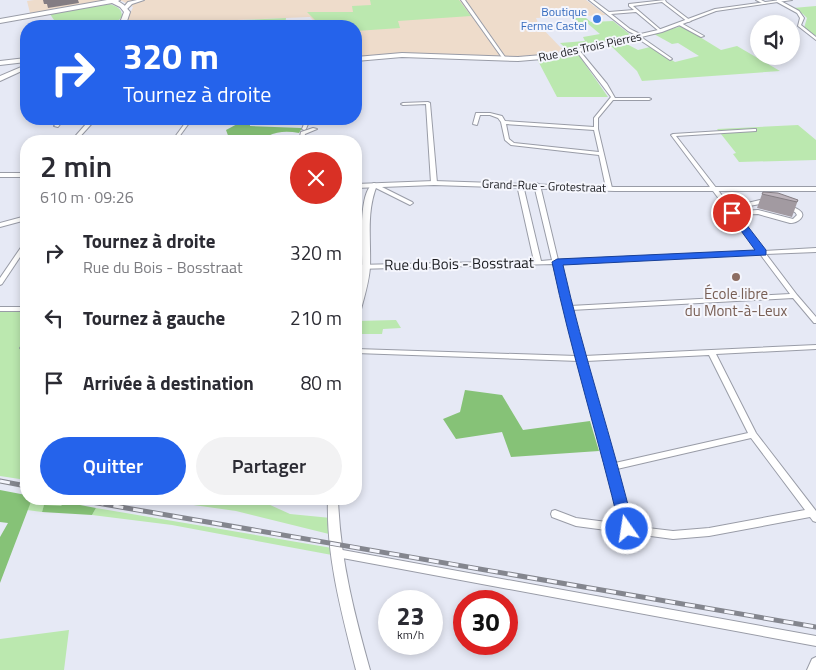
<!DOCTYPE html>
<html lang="fr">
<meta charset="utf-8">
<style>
:root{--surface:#fff;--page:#f2f2f3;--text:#2b2b33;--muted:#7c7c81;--accent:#2563eb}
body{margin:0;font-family:"Titillium Web",sans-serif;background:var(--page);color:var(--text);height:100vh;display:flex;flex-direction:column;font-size:19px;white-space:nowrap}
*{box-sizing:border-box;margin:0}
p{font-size:16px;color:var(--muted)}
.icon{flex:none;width:28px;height:28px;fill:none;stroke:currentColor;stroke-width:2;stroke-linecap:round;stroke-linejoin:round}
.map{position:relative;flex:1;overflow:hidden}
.panel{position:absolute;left:20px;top:135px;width:342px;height:370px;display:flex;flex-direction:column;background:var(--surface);border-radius:20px;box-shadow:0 2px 8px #0003}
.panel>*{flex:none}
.guide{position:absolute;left:20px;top:20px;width:342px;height:105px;border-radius:20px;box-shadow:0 2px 8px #0003;background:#2563eb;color:#fff;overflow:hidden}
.buttons{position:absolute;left:750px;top:15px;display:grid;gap:10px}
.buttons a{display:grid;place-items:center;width:50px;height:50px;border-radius:50%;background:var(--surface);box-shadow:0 2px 8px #0003;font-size:25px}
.speed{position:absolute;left:378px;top:590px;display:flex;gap:10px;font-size:25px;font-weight:700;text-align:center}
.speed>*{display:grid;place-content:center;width:65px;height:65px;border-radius:50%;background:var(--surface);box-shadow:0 2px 8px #0003;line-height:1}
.speed small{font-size:12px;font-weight:400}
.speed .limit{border:8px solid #d22;background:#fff;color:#111}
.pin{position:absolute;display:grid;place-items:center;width:42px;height:42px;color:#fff;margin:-21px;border:2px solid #fff;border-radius:50%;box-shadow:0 1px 5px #0007}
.me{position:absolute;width:55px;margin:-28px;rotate:347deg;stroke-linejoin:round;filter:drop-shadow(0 0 4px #0008)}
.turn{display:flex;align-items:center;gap:18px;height:105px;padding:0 20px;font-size:22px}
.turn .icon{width:65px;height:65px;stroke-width:2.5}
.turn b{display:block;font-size:35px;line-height:42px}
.round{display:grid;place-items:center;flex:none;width:52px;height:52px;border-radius:26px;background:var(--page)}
.head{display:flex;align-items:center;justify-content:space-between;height:85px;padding:0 20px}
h1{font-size:30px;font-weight:600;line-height:38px}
.cta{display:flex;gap:10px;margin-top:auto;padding:10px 20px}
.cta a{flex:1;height:58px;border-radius:30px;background:var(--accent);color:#fff;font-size:20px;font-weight:600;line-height:58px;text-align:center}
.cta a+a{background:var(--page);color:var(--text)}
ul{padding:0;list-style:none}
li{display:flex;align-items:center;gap:15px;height:65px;padding:0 20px}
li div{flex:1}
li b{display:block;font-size:19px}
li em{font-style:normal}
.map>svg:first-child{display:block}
</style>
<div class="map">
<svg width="816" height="670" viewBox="0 0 816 670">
<rect width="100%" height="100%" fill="#e6e9f5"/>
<!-- industrial -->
<polygon fill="#eedccb" points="34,0 586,0 606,15 536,18 539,25 565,52 513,57 407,53 356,57 356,26 319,26 310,17 211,21 211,26 122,26 125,25 133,7 122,1 30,13 27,1"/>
<!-- green -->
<g fill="#bbe8af">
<polygon points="370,0 459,0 471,16 398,21 400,28 356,31 356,26 321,26 307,12 353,12 352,6 371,5"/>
<path d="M110,4C117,7 122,8 122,17L112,26H58L50,14Z"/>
<polygon points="816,6 816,35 813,36 804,28 807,18 803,14 793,8"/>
<polygon points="286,18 285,26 242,26 243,20"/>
<polygon points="572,18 586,18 591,22 613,21 632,36 570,52 560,43 585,41 583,37 600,34 587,23 576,24"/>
<polygon points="682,26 721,50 737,46 780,71 642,81 637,71 610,45 623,42 638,50 650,47 675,62 699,56 678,43 672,44 654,34"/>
<polygon points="577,52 578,54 608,97 557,97 537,59"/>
<polygon points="798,125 816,140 816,160 739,162 733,154 736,153 717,129"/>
<polygon points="0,309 26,312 26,480 0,476"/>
<polygon points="396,320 401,328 383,329 382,334 356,334 357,321"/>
<polygon points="32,499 64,502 61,506 44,506 42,512 27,510"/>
<polygon points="151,499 257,499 290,514 331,518 329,534 236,511"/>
<polygon points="96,508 332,548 332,555 172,525 92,515"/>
<polygon points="69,630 64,670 0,670 0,639"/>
</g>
<!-- forest -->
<g fill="#86c277">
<path d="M241,119H250V126L302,128L299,133C288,131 278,131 268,136L267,141H230L226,130L241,122Z"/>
<polygon points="465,390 502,395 523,430 590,421 599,451 511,457 502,432 456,439 443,419 460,412"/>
<polygon points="0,490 26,495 26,499 32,499 0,583 0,537 8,523 0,522"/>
<polygon points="64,502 96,508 92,515 42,512 44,505 61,506"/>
</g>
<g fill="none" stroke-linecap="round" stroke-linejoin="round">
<!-- minor casing -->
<g stroke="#999ca7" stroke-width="2">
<g id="minor">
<polygon points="461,0 465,0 505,57 505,59 503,59"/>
<polygon points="589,0 593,0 609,12 634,10 629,6 629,4 665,0 666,2 691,21 688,22 662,2 633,6 661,30 662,31 660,32 636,12 611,14 630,29 642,35 642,37 641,37 671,58 672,59 670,60 637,38 636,37 638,36 628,31"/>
<polygon points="756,0 761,0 767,3 764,4"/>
<polygon points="777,0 779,0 799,11 804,18 801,25 816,37 816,40 798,26 800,18 797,13 777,2"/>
<polygon points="679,23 681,23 704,36 701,37 679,25"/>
<path d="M577,50H579L607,84L615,98H649L651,99L649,100H613L598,118V129L612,188L609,190L606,188L599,155L511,145L505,140L501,122L498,118L490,115H480L477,125L473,124L476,113H490L502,116L505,121L594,127V118L611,97L577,52ZM506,124L594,130L599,152L514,143L509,139Z"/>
<polygon points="428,102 430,103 437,183 434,185 431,183 426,104 403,105 401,104 403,103"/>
<polygon points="92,119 96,119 76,141 71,141 86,124 62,122 58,127 54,126 61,120 89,121"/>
<polygon points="188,119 192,119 176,141 172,141"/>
<polygon points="306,119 310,119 306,129 304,130 302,129"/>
<polygon points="313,128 317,129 305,134 303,141 299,141 301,132"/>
<path d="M754,129H756V131L676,136L734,211H737L739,205L760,200L768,202L769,203L766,205L760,204L744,207L743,211L758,210L793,219L797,215L795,212L784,208V206L786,205C790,206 796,208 799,210C808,216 797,223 790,223L758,214L736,215L764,251L816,248V252L766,254L797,295L816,317V323H814L793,298L571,310L584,356L816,345V349L716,354L756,433L816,511V522L813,521L810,517L709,536L673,539L576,526L552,517L551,514L552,511L555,510L576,518L622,524L608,467L579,361L356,353V349L577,356L564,308L553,264L356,269V265L534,261L517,185L520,183L523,185L541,261L552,260L534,185L537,183L540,185L558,260L758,251L671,135L673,134ZM760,254L790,294L570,306L559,264ZM709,355L748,433L615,463L586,361ZM751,438L805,510L709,528L673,531L631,526L617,469Z"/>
<polygon points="374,183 412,202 413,203 410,205 372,186 371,185"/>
<polygon points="356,233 367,238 368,239 365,241 356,237"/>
<polygon points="26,242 26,248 2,284 0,285 0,278 24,243"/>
<rect x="0" y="307" width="26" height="4"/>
<polygon points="24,343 26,343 26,350 24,350 20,348"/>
<polygon points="337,549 816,636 816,646 337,557 334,556 332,553 334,550"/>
<polygon points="816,657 816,670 807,670 812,659"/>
</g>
</g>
<!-- tertiary casing -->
<g stroke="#999ca7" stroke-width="2">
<g id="tertiary">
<polygon points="137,0 144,0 132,4 127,9 123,8 128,2"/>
<polygon points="780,0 792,0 716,11 662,32 554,58 518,61 402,57 356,61 356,57 402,53 518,57 554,54 658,30 715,9"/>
<polygon points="26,58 26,62 0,65 0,61"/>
<path d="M374,183L377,185C366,212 371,239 370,267C369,282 364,298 360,313L356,316C356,309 355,302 356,296C358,287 361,278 362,269C363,251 357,192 374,183Z"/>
<polygon points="26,216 26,220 0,227 0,223"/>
<path d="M328,499H338C340,558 354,613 370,670H356C342,614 326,557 328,499Z"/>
</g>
</g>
<!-- secondary casing -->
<g stroke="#999ca7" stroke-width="2">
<g id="secondary">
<rect x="0" y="173" width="26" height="4"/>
<polygon points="434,181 615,187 816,187 816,191 615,191 434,185 356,188 356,184"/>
</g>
</g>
<!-- primary casing -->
<g stroke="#999ca7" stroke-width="2">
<g id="primary">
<polygon points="107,0 120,0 118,1 124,5 130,12 127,21 121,26 115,26 121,20 124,12 120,7 112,3 0,23 0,19"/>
<polygon points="26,65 26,69 0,81 0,76"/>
</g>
</g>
<!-- minor -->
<use href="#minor" fill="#fff" fill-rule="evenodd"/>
<!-- tertiary -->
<use href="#tertiary" fill="#fff" fill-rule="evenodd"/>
<!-- secondary -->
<use href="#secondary" fill="#fff" fill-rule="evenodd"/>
<!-- primary -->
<use href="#primary" fill="#fff" fill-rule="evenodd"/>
<!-- rail casing -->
<g stroke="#84868e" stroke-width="5">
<g id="rail">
<polyline points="0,481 26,486"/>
<polyline points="74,499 816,627"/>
</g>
</g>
<!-- rail -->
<use href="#rail" stroke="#f5f6fd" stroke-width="3" stroke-dasharray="10" stroke-linecap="butt"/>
</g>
<!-- wall -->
<polygon fill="#a29aa1" points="762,194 798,200 792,217 757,208"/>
<!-- shaded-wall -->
<polygon fill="#847d83" points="43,0 78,0 79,3 48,8 47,4 44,4"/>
<!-- building -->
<polygon fill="#bcb3bb" stroke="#847d83" points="763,192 778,193 798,200 797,202 762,194"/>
<!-- route -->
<path fill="#2563eb" stroke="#184099" d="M732,210L736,211L766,250V255L563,265C583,354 613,441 634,529L632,534L627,536L622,534L620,529C599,440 571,352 552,262L557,259L755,250L728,213Z"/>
<!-- markers -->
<circle fill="#3f7fe0" stroke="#f5f6fd" stroke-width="2" cx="597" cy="19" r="5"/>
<circle fill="#8d6e63" stroke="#f5f6fd" stroke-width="2" cx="736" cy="277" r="5"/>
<g text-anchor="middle" stroke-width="4" stroke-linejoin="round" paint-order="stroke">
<!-- far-shop labels -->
<g font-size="12" fill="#366cbe" stroke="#f5f6fd" text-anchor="end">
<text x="587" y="16">Boutique<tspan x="587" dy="14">Ferme Castel</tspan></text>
</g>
<!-- far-street labels -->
<g font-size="12" fill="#1c1d21" stroke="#f5f6fd">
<text transform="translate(590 47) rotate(-12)" y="4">Rue des Trois Pierres</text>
<text transform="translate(544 186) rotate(2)" y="4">Grand-Rue - Grotestraat</text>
</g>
<!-- street labels -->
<g font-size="15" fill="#1c1d21" stroke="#f5f6fd">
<text transform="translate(459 264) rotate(-1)" y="5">Rue du Bois - Bosstraat</text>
</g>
<!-- education labels -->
<g font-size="15" fill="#785e54" stroke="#f5f6fd">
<text x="736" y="299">École libre<tspan x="736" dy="17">du Mont-à-Leux</tspan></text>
</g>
</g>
</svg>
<div class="buttons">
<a><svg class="icon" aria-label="sound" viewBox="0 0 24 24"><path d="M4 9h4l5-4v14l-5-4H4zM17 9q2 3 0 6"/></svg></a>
</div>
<div class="speed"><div>23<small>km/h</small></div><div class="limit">30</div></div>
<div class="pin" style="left:732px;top:213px;background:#d93025"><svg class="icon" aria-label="arrive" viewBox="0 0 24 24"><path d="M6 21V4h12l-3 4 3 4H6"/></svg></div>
<svg class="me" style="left:627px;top:529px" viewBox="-20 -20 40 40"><circle r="17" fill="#2563eb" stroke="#fff" stroke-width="3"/><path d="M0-11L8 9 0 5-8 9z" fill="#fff"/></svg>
<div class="guide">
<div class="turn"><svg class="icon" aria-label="right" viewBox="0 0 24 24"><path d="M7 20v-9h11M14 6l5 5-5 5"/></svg><div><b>320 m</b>Tournez à droite</div></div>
</div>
<section class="panel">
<div class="head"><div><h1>2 min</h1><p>610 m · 09:26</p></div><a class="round" style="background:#d93025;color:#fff"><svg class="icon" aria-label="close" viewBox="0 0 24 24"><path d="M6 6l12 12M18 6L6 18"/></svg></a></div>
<ul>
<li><svg class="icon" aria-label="right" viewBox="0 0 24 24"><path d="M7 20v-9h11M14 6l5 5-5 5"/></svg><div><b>Tournez à droite</b><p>Rue du Bois - Bosstraat</p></div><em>320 m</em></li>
<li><svg class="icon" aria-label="left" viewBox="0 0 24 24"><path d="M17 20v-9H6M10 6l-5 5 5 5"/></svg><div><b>Tournez à gauche</b></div><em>210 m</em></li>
<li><svg class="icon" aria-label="arrive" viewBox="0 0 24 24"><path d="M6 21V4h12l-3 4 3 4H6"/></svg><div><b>Arrivée à destination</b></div><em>80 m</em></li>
</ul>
<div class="cta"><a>Quitter</a><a>Partager</a></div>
</section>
</div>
